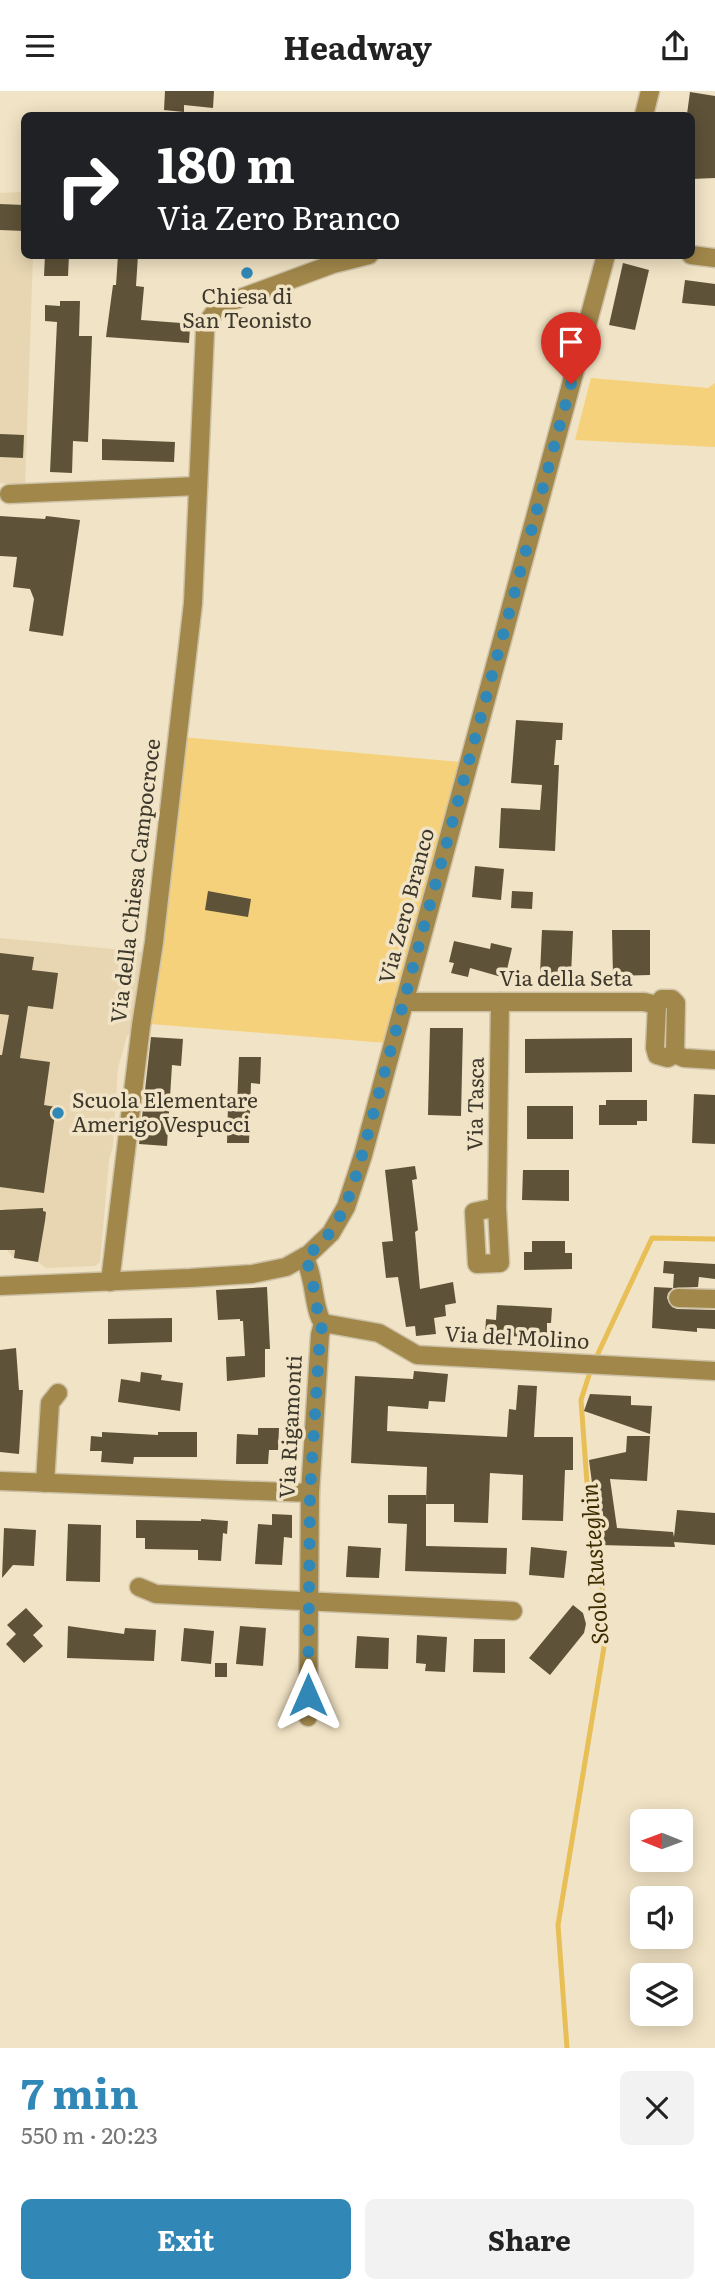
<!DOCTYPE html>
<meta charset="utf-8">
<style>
:root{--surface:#fff;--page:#f2f2f2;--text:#222;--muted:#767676;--accent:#3188b6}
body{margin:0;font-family:Literata,serif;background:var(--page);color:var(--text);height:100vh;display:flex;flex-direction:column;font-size:26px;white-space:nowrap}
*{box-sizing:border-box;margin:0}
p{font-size:23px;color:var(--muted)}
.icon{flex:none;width:38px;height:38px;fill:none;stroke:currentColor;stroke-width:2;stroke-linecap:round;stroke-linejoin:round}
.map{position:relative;height:1957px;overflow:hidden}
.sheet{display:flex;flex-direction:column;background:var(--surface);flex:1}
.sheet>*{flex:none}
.hud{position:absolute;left:21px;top:21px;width:674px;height:147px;border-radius:10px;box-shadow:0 4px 18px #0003;background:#202124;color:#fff;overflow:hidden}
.needle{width:46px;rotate:271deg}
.controls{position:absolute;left:630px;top:1718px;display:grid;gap:14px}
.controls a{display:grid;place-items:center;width:63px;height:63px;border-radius:10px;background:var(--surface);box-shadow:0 4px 18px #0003;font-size:35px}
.pin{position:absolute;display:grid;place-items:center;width:60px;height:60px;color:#fff;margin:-72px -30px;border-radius:50% 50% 50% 0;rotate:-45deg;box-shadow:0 0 7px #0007}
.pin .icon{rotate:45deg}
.me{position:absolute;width:77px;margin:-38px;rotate:0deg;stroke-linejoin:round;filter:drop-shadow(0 0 5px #0008)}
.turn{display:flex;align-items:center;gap:24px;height:147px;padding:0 21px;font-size:32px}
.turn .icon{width:91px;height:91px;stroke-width:2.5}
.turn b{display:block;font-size:49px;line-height:60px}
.round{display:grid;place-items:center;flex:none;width:74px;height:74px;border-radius:10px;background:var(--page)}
.head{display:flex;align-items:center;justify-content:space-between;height:119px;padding:0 21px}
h1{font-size:42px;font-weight:700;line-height:52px;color:var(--accent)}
.action{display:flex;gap:14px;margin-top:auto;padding:14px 21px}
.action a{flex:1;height:80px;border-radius:10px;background:var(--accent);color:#fff;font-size:28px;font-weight:700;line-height:80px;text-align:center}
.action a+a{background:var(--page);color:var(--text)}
header{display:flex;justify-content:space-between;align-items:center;height:91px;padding:0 21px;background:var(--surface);font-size:32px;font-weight:700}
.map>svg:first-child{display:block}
</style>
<header><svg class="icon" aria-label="menu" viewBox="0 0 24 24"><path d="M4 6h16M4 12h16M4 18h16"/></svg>Headway<svg class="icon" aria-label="share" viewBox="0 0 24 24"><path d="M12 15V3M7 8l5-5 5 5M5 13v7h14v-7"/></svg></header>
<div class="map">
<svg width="715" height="1957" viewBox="0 0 715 1957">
<rect width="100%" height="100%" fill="#f1e3c5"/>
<!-- built -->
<g fill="#e7d6b1">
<polygon points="24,101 24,164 33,165 25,395 0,392 0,102"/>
<polygon points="0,847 144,861 133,939 127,945 118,977 113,1055 109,1069 100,1171 95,1175 46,1177 38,1171 14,1167 7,1159 5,1119 0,1118"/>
</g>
<!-- green -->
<g fill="#f6d17b">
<polygon points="591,287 708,297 715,292 715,356 575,349"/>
<polygon points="182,646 460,671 386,952 138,932"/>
</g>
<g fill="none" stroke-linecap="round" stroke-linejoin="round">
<!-- stream -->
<g stroke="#e8be57" stroke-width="5">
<polyline points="595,1269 652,1147 715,1148"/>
<polyline points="567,1957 558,1834 606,1544 600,1470 587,1392 581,1309 591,1278"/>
</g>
</g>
<!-- building -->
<g fill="#5e5238">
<polygon points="165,0 214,0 213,17 184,14 184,21 164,19"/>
<polygon points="690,1 715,5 715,87 691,88 691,23 687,23"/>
<polygon points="0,113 24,114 24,140 0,139"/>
<polygon points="45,164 69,164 68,185 44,185"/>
<polygon points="118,164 138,164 136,195 144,196 141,229 181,232 180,236 190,237 189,252 106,246 113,194 116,194"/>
<polygon points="623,172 649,179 635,239 609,234"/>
<polygon points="685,189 715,193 715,215 682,212"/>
<polygon points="60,210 80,210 79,245 92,245 88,351 73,350 72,382 50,381 57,231 45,230 45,214 60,215"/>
<polygon points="0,343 24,344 23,367 0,366"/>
<polygon points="102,348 175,351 174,371 102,369"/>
<polygon points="0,425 45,428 46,425 80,429 63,545 29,540 34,508 30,498 13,496 17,466 0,465"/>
<polygon points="516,629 563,632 562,649 556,649 554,674 559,674 555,760 499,757 501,717 540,719 542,694 511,692"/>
<polygon points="475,775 504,778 501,809 472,806"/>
<polygon points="208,800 251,808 248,826 205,819"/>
<polygon points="512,800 533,801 532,818 511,817"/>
<polygon points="542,839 573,840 571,884 540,883"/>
<polygon points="612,839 650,839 650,884 613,885"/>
<polygon points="454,850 490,858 491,852 512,857 505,887 470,877 468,886 451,882 454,872 449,871"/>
<polygon points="0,862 34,866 32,879 58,882 53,918 28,915 20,967 50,971 44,1014 56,1016 44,1102 0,1096 0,964 2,964 9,924 0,923"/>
<polygon points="430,937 463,937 461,1025 428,1024"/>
<polygon points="151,946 183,948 181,975 172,974 167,1055 139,1053"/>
<polygon points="632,947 632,981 525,982 525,948"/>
<polygon points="239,966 261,966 260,993 251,992 249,1052 227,1052 228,1015 237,1015"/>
<polygon points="694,1003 715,1004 715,1053 692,1052"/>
<polygon points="606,1009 647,1009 647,1030 637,1030 637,1034 599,1034 599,1014 606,1014"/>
<rect x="527" y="1015" width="46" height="33"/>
<polygon points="415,1075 417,1088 412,1089 418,1139 415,1141 420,1198 453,1191 456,1212 445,1214 446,1225 434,1227 436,1243 416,1245 415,1235 406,1236 398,1186 386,1187 382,1151 393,1150 385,1079"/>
<polygon points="523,1079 569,1079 569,1110 522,1109"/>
<polygon points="43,1117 43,1120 46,1121 45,1130 38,1171 14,1167 15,1159 0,1159 0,1119"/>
<polygon points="532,1150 565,1150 565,1162 572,1162 572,1178 524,1179 524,1161 532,1161"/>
<polygon points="664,1170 715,1173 715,1188 699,1186 698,1196 673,1197 668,1202 667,1207 672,1216 677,1218 715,1219 715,1238 697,1237 697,1241 652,1237 654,1196 673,1197 674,1183 663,1182"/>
<polygon points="267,1196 270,1258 265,1258 265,1286 227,1290 226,1266 245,1265 243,1230 240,1230 240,1228 218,1229 216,1199"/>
<polygon points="497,1214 552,1217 551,1232 547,1232 547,1247 485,1244 486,1228 496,1229"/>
<polygon points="172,1227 172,1251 108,1253 108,1228"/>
<polygon points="16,1257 19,1299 23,1299 19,1363 0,1361 0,1259"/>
<polygon points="414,1280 448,1283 445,1311 429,1310 428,1318 388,1315 387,1340 507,1346 509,1318 516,1319 518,1294 537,1295 534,1346 573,1346 573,1379 565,1379 563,1430 522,1429 523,1384 490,1382 488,1432 454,1431 454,1413 426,1413 427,1376 351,1372 355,1285 413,1288"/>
<polygon points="141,1281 162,1284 161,1289 183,1292 180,1320 118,1311 121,1288 140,1291"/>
<polygon points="590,1303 631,1305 631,1314 652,1315 650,1343 584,1320"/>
<polygon points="258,1337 279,1337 278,1359 269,1359 268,1373 236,1373 237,1343 258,1344"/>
<polygon points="102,1341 158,1344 158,1341 197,1341 197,1366 134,1366 133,1373 101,1371 102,1360 90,1360 91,1345 102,1346"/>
<polygon points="627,1345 650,1345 647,1390 610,1388 617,1437 673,1441 674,1446 677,1419 715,1422 715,1454 674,1451 675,1456 600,1454 589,1369 626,1361"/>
<polygon points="388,1404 426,1404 426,1455 507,1457 506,1483 405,1480 407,1433 388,1432"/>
<polygon points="272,1423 292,1424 292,1447 284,1446 282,1474 255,1473 258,1433 272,1434"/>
<polygon points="201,1428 228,1430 227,1443 223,1442 221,1470 198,1469 198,1459 145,1458 145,1447 136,1447 136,1429 201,1430"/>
<polygon points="68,1433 101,1434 100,1491 66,1490"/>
<polygon points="4,1437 36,1439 34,1475 13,1474 2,1487"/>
<polygon points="348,1455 381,1457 379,1487 346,1486"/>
<polygon points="531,1456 567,1460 564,1487 529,1484"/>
<polygon points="573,1514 583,1522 586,1533 584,1542 550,1584 529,1567"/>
<polygon points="26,1517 43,1535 33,1544 43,1555 24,1572 6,1553 16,1543 7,1534"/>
<polygon points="68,1535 124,1543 125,1537 156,1539 154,1570 67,1567"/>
<polygon points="240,1535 266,1537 263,1575 236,1573"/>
<polygon points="184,1537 214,1540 211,1573 181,1570"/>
<polygon points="417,1544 447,1546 445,1581 425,1580 426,1573 416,1572"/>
<polygon points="357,1545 389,1547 388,1578 355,1577"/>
<polygon points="474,1548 505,1548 505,1582 473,1581"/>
<rect x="215" y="1572" width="12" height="14"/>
</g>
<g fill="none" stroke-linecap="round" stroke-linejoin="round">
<!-- minor casing -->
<g stroke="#cdc1a6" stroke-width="21">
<g id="minor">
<polyline points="644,24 650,0"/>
<polyline points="691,164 715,167"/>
<polyline points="9,403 198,395"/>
<polyline points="404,911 644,911 657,914"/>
<polyline points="657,914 662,908 672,908 676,912 675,963"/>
<polyline points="657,914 655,957 657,964 668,967 675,963"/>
<polyline points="675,963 684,967 715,969"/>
<polyline points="497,1116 474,1121 477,1173 500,1172 497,1116 500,911"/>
<path d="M304,1166C315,1185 313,1219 323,1232L320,1244L310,1402L308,1626"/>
<path d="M110,1191L141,935L154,851L193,512L205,240C209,226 215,219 227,212L333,173L369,164"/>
<polyline points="0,1195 190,1187 252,1183 286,1176 309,1163 331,1142 346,1116 363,1064 606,164"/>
<polyline points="678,1207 715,1208"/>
<polyline points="323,1232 379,1242 417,1264 715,1280"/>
<polyline points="0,1390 310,1402"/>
<polyline points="45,1392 50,1312 58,1302"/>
<polyline points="139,1496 156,1503 513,1520"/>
</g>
</g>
<!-- minor -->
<use href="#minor" stroke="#a1874a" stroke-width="18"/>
</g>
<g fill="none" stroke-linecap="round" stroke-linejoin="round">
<!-- route -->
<path stroke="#3188b6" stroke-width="12" stroke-dasharray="0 21.6" d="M308,1604L310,1402L320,1244L323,1232C313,1219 316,1185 304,1166C338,1144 349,1108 360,1072L571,293"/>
</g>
<!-- markers -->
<g fill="#3188b6" stroke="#f1e3c5" stroke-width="2.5">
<circle cx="247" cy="182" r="7"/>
<circle cx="58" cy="1022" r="7"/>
</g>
<g text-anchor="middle" stroke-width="7" stroke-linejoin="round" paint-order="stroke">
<!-- poi labels -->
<g font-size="21" fill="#3d382c" stroke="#f1e3c5">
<text x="247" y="213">Chiesa di<tspan x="247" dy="24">San Teonisto</tspan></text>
<text x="72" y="1017" text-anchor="start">Scuola Elementare<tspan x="72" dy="24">Amerigo Vespucci</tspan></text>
</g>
<!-- street labels -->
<g font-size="21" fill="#3d382c" stroke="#f1e3c5">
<text transform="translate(136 790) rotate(-83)" y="7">Via della Chiesa Campocroce</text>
<text transform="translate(407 815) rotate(-75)" y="7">Via Zero Branco</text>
<text x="566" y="895">Via della Seta</text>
<text transform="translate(476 1013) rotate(-89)" y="7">Via Tasca</text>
<text transform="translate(517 1247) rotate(3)" y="7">Via del Molino</text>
<text transform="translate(291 1336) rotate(-87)" y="7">Via Rigamonti</text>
</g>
<!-- water labels -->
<g font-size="23" font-style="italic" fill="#3e2d00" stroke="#f1e3c5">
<text transform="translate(595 1473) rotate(-94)" y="8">Scolo Rusteghin</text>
</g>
</g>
</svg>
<div class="controls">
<a><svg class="needle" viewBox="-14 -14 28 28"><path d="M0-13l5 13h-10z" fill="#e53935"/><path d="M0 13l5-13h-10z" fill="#767676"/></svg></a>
<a><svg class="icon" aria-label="sound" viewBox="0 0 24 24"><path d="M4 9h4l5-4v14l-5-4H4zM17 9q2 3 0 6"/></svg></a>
<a><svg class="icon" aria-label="layers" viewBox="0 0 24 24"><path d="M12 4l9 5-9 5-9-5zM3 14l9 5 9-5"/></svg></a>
</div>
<div class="pin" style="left:571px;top:293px;background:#d93025"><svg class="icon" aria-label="arrive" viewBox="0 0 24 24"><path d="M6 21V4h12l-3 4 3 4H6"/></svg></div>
<svg class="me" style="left:308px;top:1604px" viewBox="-20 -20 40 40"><path d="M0-17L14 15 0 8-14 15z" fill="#3188b6" stroke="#fff" stroke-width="4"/></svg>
<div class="hud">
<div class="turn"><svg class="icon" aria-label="right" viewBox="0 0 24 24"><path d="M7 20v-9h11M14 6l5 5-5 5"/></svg><div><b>180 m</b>Via Zero Branco</div></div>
</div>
</div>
<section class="sheet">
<div class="head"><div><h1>7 min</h1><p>550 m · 20:23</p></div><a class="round"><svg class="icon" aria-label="close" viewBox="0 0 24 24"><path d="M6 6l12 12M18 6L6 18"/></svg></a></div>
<div class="action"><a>Exit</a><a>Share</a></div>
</section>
